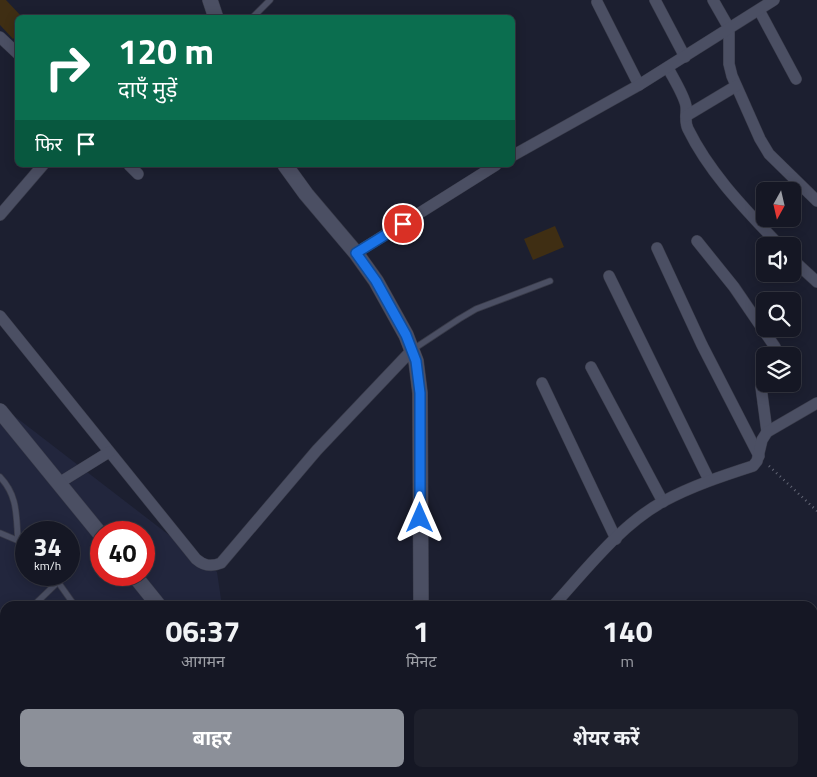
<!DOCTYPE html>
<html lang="hi">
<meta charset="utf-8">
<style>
:root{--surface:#151724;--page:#1e202c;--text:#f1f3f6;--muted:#9d9fa6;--line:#343641;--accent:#8c9099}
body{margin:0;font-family:"Titillium Web","Noto Sans Devanagari",sans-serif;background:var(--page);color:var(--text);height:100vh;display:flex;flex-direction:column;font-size:19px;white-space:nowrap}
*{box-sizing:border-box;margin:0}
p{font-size:16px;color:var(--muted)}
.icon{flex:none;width:28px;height:28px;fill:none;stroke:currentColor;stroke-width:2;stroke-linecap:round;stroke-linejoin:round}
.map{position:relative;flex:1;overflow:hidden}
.sheet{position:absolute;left:0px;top:601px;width:818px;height:176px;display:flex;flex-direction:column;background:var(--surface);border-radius:15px 15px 0 0;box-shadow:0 2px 12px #0003,0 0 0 1px var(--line)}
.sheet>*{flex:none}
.top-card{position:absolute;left:15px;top:15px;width:500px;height:152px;border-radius:8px;box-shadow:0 2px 12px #0003,0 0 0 1px var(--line);background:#0b6e4f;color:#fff;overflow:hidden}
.needle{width:32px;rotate:188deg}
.fabs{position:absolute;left:756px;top:182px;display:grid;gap:10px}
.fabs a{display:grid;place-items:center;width:45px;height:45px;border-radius:8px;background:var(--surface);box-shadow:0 2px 12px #0003,0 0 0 1px var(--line);font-size:25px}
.speed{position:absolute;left:15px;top:521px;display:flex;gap:10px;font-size:25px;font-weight:700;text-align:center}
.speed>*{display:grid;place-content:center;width:65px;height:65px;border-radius:50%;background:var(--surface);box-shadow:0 2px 12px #0003,0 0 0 1px var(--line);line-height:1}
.speed small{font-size:12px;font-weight:400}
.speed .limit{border:8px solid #d22;background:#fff;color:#111}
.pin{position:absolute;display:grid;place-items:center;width:42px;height:42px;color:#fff;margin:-21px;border:2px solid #fff;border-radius:50%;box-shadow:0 1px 5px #0007}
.me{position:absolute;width:55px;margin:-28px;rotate:0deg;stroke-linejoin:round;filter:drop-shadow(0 0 4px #0008)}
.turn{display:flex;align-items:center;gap:18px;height:105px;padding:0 20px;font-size:22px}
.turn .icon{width:65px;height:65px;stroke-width:2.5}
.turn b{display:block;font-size:35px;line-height:42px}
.then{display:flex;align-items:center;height:48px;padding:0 20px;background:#0003;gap:10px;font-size:19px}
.eta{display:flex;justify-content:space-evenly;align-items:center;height:85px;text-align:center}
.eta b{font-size:30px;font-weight:700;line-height:35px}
.primary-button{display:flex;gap:10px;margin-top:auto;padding:10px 20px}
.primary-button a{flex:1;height:58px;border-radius:8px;background:var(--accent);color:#fff;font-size:20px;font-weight:700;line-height:58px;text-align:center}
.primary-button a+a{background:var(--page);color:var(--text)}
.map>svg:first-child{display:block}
</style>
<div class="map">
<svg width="817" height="777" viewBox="0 0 817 777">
<rect width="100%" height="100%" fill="#1c1f30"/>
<!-- built -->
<path fill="#22263d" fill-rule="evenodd" d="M0,405L217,572L222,606H5V772H246V777H0ZM26,532H69V575H26ZM101,532H144V575H101Z"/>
<!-- building -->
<g fill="#3f2e13">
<polygon points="0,0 6,0 23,18 18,18 18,34 13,39 0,25"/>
<polygon points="555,226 564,247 533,260 524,239"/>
</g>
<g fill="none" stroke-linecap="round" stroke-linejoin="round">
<!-- service casing -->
<g stroke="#393b49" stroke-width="7">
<g id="service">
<polyline points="252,18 270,0"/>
<polyline points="412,350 459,319 476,309 550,281"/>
<path d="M0,477C18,496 16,515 18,540"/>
<polyline points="0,533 26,544"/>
<polyline points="53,575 75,606"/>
<polyline points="33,606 58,582"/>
<polyline points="0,637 5,632"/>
<polyline points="183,772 183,777"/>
<polyline points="269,777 279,772"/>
</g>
</g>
<!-- minor casing -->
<g stroke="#393b49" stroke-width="12">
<g id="minor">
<polyline points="655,0 685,57"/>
<polyline points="713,0 729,28 729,64 732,76 760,139 769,154 817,201"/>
<polyline points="597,2 639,85"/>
<polyline points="759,10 796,79"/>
<polyline points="0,37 18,54"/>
<path d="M668,68C673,78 684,95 686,106C687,114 684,121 688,129C710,174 746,210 780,246"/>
<polyline points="686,116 736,86"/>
<polyline points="512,156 639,85 774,0"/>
<polyline points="129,165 138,174"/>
<polyline points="0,215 43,165"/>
<polyline points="697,241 734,287 775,347 777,353 776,356"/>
<polyline points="657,248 702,345 759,456"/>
<polyline points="356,253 496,165"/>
<polyline points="792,259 817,282"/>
<polyline points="609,276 709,480"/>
<path d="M0,316L196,559C204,566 211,567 221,563L317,450L412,350"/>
<polyline points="591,367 663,502"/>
<polyline points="765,374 761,387 767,432"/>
<polyline points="542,383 616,539"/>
<polyline points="59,483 109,452"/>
<path d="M553,606C586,570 620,525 664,501C692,486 722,476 753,466L757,461L762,440L767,432L817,403"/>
<polyline points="418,777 426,772"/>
</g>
</g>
<!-- tertiary casing -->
<g stroke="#393b49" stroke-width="16">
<g id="tertiary">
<polyline points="210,0 216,18"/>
<polyline points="285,165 306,194 356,253 376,281 406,335 416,361 420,393 421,606"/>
<polyline points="0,411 101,535"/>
<polyline points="134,575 159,606"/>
<polyline points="213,772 213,777"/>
<polyline points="433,772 434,777"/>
</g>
</g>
<!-- path -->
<polyline stroke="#646776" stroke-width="2.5" stroke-dasharray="1 4" stroke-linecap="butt" points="769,466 817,511"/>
<!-- service -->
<use href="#service" stroke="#4b4f63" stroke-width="5.5"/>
<!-- minor -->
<use href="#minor" stroke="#4b4f63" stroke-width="11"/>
<!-- tertiary -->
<use href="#tertiary" stroke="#4b4f63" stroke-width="15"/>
</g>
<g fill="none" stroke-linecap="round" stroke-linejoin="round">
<!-- route casing -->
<g stroke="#114b97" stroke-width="12">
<polyline id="route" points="403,224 356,253 376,281 406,335 416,361 420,393 420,518"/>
</g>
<!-- route -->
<use href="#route" stroke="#1a73e8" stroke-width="9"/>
</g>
</svg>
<div class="fabs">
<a><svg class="needle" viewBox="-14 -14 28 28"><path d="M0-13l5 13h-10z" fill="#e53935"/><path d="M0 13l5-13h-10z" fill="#9d9fa6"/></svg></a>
<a><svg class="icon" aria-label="sound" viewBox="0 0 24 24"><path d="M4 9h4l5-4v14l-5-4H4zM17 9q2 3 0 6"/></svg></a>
<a><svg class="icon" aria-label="search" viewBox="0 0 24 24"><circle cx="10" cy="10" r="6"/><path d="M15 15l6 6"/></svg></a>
<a><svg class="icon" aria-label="layers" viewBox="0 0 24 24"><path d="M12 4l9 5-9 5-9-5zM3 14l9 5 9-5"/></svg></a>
</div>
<div class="speed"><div>34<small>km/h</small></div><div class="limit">40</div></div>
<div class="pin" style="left:403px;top:224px;background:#d93025"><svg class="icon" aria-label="arrive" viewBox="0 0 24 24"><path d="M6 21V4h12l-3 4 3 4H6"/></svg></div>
<svg class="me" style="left:420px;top:518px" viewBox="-20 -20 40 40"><path d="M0-17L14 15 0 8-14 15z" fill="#1a73e8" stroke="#fff" stroke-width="4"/></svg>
<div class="top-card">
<div class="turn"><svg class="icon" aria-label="right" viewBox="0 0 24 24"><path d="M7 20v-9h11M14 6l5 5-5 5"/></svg><div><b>120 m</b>दाएँ मुड़ें</div></div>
<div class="then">फिर<svg class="icon" aria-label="arrive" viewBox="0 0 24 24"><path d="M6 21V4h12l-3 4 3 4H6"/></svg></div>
</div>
<section class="sheet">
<div class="eta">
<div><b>06:37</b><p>आगमन</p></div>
<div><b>1</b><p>मिनट</p></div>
<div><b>140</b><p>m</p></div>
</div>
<div class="primary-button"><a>बाहर</a><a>शेयर करें</a></div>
</section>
</div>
